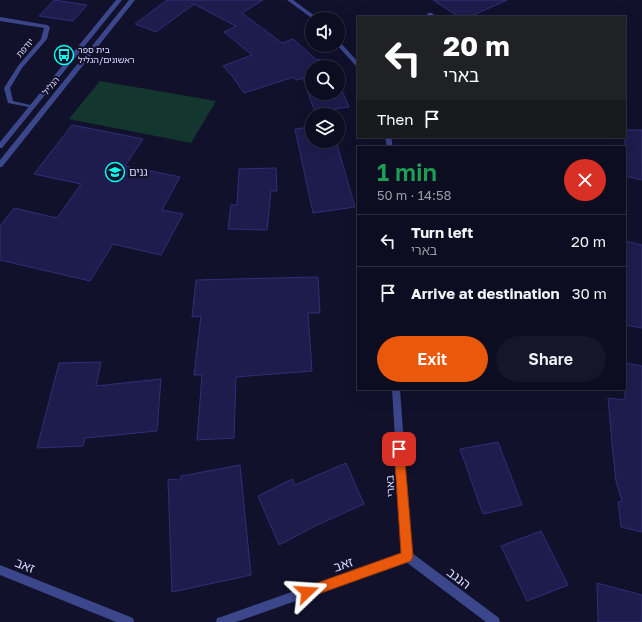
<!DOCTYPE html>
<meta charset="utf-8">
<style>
:root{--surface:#0d0d21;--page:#16162a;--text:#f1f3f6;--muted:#9a9ca5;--line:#2d2d3f;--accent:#ea580c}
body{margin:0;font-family:"Golos Text","Noto Sans Hebrew",sans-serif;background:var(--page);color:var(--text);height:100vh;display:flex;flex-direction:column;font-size:15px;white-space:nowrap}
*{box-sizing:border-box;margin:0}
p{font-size:13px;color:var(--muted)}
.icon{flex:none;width:22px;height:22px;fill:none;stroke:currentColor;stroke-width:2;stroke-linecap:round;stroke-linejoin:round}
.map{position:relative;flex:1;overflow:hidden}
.side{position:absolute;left:357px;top:146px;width:269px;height:244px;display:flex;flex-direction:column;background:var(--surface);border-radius:0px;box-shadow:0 4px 16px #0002,0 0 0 1px var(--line)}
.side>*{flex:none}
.hud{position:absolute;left:357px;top:16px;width:269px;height:122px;border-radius:0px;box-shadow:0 4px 16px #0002,0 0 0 1px var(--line);background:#202124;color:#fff;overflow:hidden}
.controls{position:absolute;left:305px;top:12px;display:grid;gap:8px}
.controls a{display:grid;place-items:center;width:40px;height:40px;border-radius:50%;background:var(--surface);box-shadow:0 4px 16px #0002,0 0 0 1px var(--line);font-size:20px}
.pin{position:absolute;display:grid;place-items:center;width:34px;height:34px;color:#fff;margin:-17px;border-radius:8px;box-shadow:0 2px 6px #0006}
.me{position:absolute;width:44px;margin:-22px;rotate:70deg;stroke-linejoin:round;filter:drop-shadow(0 0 3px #0008)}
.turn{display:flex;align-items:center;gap:14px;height:84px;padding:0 20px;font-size:18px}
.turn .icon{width:52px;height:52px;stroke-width:2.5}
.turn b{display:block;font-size:28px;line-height:34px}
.then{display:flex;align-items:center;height:38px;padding:0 20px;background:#0003;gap:8px;font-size:15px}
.round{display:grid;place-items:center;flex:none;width:42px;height:42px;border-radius:21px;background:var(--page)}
.headline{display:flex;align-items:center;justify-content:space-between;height:68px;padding:0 20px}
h1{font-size:24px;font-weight:600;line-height:30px;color:#1e9e55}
.primary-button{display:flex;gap:8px;margin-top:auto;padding:8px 20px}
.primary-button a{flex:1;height:46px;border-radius:24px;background:var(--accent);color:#fff;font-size:16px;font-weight:600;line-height:46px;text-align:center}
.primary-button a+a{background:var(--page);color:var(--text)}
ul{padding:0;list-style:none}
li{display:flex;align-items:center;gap:12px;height:52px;padding:0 20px;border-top:1px solid var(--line)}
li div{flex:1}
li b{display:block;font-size:15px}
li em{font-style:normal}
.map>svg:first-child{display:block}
</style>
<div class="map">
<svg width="642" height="622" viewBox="0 0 642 622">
<rect width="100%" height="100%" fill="#11112c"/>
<!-- green -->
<polygon fill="#13362e" points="100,81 216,101 191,143 69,119"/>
<!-- building -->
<g fill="#1e1c4d" stroke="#302e79">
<polygon points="54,0 87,5 73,21 39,16"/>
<polygon points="167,0 263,0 242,13 282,43 293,39 317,60 320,59 327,67 312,67 312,93 338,93 338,81 349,107 334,109 336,115 316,115 303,78 296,80 294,77 244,93 233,77 223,66 252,55 224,32 236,26 194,4 156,32 135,24"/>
<polygon points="433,0 507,0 469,17 459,17"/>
<polygon points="72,125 143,139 125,166 180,177 162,210 183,214 161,255 113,244 90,281 0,260 0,226 14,208 57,218 81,184 34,174"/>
<polygon points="312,127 312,141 336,141 355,207 313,213 295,129"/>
<polygon points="625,130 642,130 642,180 625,176"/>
<polygon points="276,168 277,191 271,191 267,230 228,229 231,205 237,205 239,169"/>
<polygon points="625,241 642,245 642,328 625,325"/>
<polygon points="318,277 320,313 308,313 312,371 236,377 234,438 197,440 202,375 194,375 201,316 192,317 196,280"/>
<polygon points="101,362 96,386 161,379 157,431 85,438 83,446 37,448 59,363"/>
<polygon points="625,363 642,366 642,532 621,527 618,502 622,501 616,481 613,454 608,398 625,400"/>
<polygon points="498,442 522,505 483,514 460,449"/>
<polygon points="346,463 364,504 315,526 279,545 258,496 292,479 295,485"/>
<polygon points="240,465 251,575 172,592 168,479 180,480 181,476"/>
<polygon points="541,531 568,585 527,601 501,546"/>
<polygon points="597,583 642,595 642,622 598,622"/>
</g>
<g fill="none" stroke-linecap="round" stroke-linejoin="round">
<!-- service -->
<g fill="#3b468b" fill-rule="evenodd">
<polygon points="428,13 432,13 436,17 430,17 427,14"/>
<polygon points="0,17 47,25 50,27 47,39 22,68 10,88 13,101 34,106 34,108 8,103 4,88 18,66 41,39 44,28 0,21"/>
</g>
<!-- tertiary -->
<g fill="#3b468b" fill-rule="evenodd">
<polygon points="116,0 122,0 2,148 0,148 0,142"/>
<polygon points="129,0 135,0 2,167 0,167 0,160"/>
<polygon points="287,0 293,0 319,19 313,19"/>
<polygon points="338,41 340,42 358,62 358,67 356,66 337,45 338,45"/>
<polygon points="385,137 391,137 393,147 387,147"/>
<polygon points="392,389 400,389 412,553 499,618 500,622 486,622 406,562 236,622 216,622 217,618 221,617 402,553"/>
<polygon points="0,565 133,618 134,622 116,622 0,575"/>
</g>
</g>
<!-- route -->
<polygon fill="#ea580c" stroke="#983908" points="399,444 403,445 404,449 413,556 411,561 307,598 303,596 301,592 303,588 401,553 394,449 395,445"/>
<!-- icons -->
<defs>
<g id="bus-ring" transform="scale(1)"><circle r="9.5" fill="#11112c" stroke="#07ffec" stroke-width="1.5"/><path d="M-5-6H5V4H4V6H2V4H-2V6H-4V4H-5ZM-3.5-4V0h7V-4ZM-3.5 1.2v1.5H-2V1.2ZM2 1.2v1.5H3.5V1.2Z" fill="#07ffec"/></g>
<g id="school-ring" transform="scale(1)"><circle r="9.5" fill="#11112c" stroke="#07ffec" stroke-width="1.5"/><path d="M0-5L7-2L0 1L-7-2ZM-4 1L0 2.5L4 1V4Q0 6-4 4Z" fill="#07ffec"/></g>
</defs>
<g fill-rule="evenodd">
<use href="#bus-ring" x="64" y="55"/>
<use href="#school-ring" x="115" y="172"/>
</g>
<g text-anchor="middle" stroke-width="4" stroke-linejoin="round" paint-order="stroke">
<!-- far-street labels -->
<g font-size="9" fill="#dbddff" stroke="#11112c">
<text transform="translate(25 48) rotate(-49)" y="3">יודפת</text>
<text transform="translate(51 86) rotate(-51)" y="3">הגליל</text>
</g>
<!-- far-poi labels -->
<g font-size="9" fill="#dbddff" stroke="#11112c" text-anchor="start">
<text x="78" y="53">בית ספר<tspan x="78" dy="10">ראשונים/הגליל</tspan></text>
</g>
<!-- poi labels -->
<g font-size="11" fill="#dbddff" stroke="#11112c" text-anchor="start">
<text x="129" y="176">גנים</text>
</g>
<!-- street labels -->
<g font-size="11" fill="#dbddff" stroke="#11112c">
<text transform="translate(390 486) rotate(-94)" y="4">בארי</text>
</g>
<!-- near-street labels -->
<g font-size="13" fill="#dbddff" stroke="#11112c">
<text transform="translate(343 564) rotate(-19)" y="5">זאב</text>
<text transform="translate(25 565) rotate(22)" y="5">זאב</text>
<text transform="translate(459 578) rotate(37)" y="5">הנגב</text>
</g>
</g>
</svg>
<div class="controls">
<a><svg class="icon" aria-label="sound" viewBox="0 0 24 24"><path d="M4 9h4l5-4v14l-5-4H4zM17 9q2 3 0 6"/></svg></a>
<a><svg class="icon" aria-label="search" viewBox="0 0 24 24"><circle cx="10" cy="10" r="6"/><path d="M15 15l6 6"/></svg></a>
<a><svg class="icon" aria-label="layers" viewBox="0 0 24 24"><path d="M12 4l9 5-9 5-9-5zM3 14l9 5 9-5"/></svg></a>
</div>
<div class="pin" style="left:399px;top:449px;background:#d93025"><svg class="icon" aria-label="arrive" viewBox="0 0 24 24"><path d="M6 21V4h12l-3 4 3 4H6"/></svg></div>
<svg class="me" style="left:307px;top:592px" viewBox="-20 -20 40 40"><path d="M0-17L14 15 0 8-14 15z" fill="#ea580c" stroke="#fff" stroke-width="4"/></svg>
<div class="hud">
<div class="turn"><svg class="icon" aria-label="left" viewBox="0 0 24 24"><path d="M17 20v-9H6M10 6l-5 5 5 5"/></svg><div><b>20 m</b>בארי</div></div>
<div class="then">Then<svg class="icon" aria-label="arrive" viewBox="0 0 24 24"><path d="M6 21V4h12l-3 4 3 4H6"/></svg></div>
</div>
<section class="side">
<div class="headline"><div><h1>1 min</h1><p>50 m · 14:58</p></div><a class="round" style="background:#d93025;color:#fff"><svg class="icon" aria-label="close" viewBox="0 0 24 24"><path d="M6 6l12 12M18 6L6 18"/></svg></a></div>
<ul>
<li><svg class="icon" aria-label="left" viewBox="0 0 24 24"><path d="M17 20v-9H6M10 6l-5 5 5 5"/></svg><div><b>Turn left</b><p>בארי</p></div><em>20 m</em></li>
<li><svg class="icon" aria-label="arrive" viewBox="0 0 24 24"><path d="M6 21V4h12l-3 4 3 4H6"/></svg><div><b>Arrive at destination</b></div><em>30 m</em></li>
</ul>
<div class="primary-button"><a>Exit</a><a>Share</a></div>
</section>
</div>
